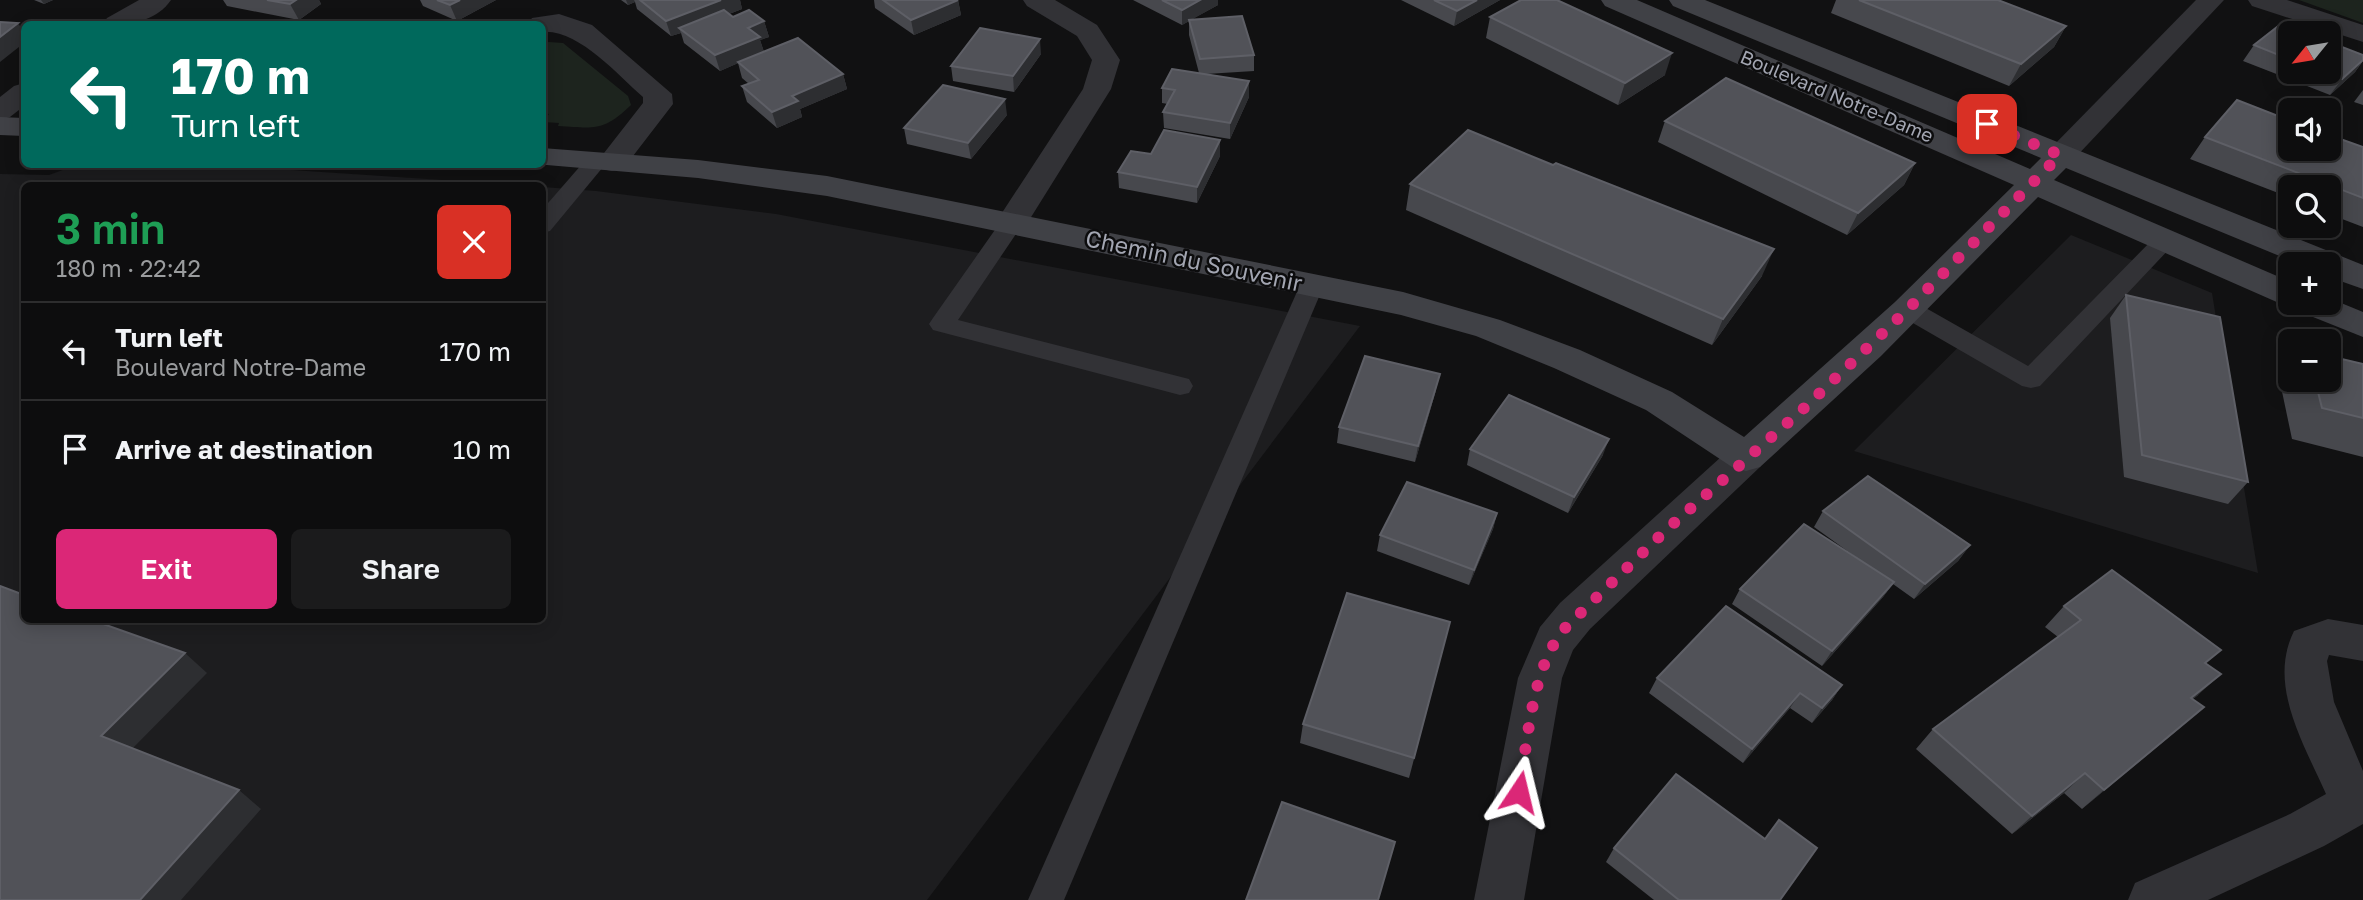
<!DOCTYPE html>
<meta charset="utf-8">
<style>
:root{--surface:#0d0d0e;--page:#1b1b1c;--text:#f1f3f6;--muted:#9a9c9e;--line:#2d2d2e;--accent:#db2777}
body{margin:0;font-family:"Golos Text",sans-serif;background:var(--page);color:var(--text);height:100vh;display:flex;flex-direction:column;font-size:26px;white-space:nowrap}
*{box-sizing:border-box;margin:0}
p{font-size:23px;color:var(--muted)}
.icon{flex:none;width:38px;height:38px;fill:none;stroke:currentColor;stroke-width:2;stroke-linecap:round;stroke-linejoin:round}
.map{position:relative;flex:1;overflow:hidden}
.panel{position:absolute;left:21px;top:182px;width:525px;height:441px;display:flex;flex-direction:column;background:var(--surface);border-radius:10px;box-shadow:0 4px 18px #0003,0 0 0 2px var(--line)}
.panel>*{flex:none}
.banner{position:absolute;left:21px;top:21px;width:525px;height:147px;border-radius:10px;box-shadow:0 4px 18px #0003,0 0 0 2px var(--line);background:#00695c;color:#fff;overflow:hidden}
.needle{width:46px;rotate:240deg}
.controls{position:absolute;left:2278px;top:21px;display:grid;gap:14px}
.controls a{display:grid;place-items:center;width:63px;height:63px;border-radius:10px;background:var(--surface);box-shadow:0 4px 18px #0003,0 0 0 2px var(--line);font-size:35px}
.pin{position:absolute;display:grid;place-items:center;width:60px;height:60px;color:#fff;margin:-30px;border-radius:14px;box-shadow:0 4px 10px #0006}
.me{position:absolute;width:77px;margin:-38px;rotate:10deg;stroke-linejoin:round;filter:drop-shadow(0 0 5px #0008)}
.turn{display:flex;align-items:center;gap:24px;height:147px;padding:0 35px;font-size:32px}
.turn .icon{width:91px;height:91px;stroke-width:2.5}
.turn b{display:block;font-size:49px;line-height:60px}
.round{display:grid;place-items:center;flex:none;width:74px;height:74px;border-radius:10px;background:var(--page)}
.head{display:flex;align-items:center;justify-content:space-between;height:119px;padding:0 35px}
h1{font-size:42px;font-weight:600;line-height:52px;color:#1e9e55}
.primary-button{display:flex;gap:14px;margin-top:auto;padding:14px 35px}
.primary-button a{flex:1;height:80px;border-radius:10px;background:var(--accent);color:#fff;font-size:28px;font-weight:600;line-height:80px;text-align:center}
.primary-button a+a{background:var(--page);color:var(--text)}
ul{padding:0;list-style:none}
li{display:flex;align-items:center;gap:21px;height:98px;padding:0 35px;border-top:2px solid var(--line)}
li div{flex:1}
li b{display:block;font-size:26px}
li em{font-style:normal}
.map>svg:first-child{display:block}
</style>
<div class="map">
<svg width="2363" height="900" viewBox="0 0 2363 900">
<rect width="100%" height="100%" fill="#111112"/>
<!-- built -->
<g fill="#1d1d1f">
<polygon points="79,164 202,164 517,185 24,186 24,620 542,620 543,187 596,191 776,214 1360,326 927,900 0,900 0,174 49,175"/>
<polygon points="2071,235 2212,293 2258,573 1854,451"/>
</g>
<!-- green -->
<g fill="#1d241e">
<polygon points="2299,0 2363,0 2363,23"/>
<path d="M549,42L563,43L628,96L631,105C603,132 595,128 558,126L559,123L543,122L549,114L543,113V43Z"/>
</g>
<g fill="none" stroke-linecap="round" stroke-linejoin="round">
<!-- lane -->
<g fill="#323236" fill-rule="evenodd">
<polygon points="597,154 605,156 608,161 550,231 542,233 542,210 589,156"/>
<polygon points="1012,215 1020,217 1024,222 958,320 1189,379 1193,386 1189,393 1180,395 933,330 929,324 933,318 1004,217"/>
<polygon points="2164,233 2172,236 2176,241 2172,246 2040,386 2031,388 2022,386 1899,315 1895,309 1899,303 1908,301 1917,303 2028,366 2156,236"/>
<polygon points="1312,277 1321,279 1324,285 1064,900 1028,900 1300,285 1303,279"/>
</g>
<!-- street -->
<g fill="#323236" fill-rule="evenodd">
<path d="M139,0H171C156,22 127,26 103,24L107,18Z"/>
<polygon points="1023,0 1055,0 1097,25 1120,60 1111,89 1028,222 1023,229 1012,232 1001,229 996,222 1083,89 1092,60 1077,36 1027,6"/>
<polygon points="2196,0 2224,0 2072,161 2061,164 2050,161 2046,155 2050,149"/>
<polygon points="2248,0 2287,0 2363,25 2363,42 2252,6"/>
<path d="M559,14L592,25L672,94L673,104L623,169L612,171L601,169L597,162L643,103V97C618,75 577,28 542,32V24H528L532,18Z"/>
<polygon points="24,83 24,106 10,117 0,120 0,97 14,86"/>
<polygon points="1746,443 1760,447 1765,457 1760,467 1590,629 1573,650 1562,678 1524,900 1474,900 1518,678 1540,627 1560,603 1732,447"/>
<path d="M2328,619L2363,625V661L2329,655L2327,661L2334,702L2363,771V824L2324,846L2208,900H2128L2135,883L2290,814L2326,794C2304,744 2267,685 2294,631Z"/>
</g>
<!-- secondary -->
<g fill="#404146" fill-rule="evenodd">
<polygon points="1601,0 1637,0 2030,169 2041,158 1673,6 1669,0 1705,0 2363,265 2363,289 2329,277 2329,264 2299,264 2066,168 2054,180 2291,282 2291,303 2329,303 2329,298 2363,312 2363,337 2298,311 2294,305 2279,303 2038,197 1881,356 1760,467 1746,471 1732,467 1646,410 1554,368 1476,336 1401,315 827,196 698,178 535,164 542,164 542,148 698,160 827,176 1403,292 1500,320 1580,350 1672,392 1744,437 1895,302 2014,185 1605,6"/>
<polygon points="0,117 24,118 24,136 0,135"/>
</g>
</g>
<!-- wall -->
<g fill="#47484d">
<polygon points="34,0 53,0 44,4"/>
<polygon points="223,0 319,0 321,4 299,20 227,6"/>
<polygon points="420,0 496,0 457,21 423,6"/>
<polygon points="621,0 740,0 742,9 729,14 733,17 764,21 769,37 760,40 764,52 843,74 847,89 800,109 802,117 777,128 747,102 742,86 749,84 742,78 738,63 720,71 684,43 681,33 671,36 637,9 635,2 628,5"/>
<polygon points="874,0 958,0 961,15 914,35 875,8"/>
<polygon points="1133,0 1218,0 1218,5 1192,19 1254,55 1254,71 1206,74 1249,81 1249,97 1230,139 1164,128 1163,112 1168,104 1162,103 1162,88 1199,73 1189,35 1189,21 1182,25"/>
<polygon points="1401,0 1500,0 1454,26"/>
<polygon points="1836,0 1998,0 2066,26 2054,47 2009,86 1831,13"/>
<polygon points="1490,17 1665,75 1618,105 1486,38"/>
<polygon points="2291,33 2291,72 2329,72 2363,55 2363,61 2355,72 2330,95 2243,61 2254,45"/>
<polygon points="1041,54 1014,92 953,81 951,66"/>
<polygon points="2363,90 2363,105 2354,102"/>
<polygon points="1007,115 971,159 907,144 904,128"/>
<polygon points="1665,121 1915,163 1904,185 1847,235 1658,142"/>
<polygon points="2205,137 2363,147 2363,227 2329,214 2329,187 2291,187 2291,198 2190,159"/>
<polygon points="1220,156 1197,203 1119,188 1118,172"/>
<polygon points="1553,165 1762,276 1712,345 1406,210 1410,184"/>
<polygon points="2126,295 2248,482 2228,504 2124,477 2110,318"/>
<polygon points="2363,364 2363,457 2292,439 2280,382 2291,370 2291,380 2329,380"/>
<polygon points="1436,390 1415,462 1337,443 1339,427"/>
<polygon points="1470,449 1603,455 1568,513 1467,465"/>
<polygon points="1823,511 1970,545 1958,561 1914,599 1893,584 1883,597 1822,666 1732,604 1740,589 1864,563 1814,527"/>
<polygon points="1497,513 1493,529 1469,585 1377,551 1380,535"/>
<polygon points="2064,606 2206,664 2198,695 2193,699 2204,707 2082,809 2064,793 2012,834 1916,749 1933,729 2058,637 2045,627"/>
<polygon points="1450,622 1409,778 1300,743 1303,724"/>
<polygon points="1657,678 1842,685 1832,700 1812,723 1790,708 1743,763 1649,693"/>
<polygon points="1614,848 1780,900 1654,900 1606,862"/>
</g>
<!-- shaded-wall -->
<g fill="#2d2e31">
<polygon points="41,0 53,0 44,4"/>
<polygon points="296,0 319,0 321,4 299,20 290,4"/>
<polygon points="460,0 496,0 457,21 450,5"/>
<polygon points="626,0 634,0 635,2 628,5"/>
<polygon points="721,0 740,0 742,9 684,31 679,28 681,33 671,36 666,21"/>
<polygon points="958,0 961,15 914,35 911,20"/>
<polygon points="1200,0 1218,0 1218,5 1182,25 1182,10"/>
<polygon points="1477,0 1500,0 1454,26 1457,11"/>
<polygon points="764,21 769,37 760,40 764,52 720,71 715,55 748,28"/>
<polygon points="18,23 24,32 24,43 0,62 0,37"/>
<polygon points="2066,26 2054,47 2009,86 2021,64"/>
<polygon points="1040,39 1041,54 1014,92 1013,76"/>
<polygon points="1672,53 1665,75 1618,105 1625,83"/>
<polygon points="2363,60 2355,72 2330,95 2342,79"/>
<polygon points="843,74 847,89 800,109 802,117 777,128 772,112 792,96"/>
<polygon points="1249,81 1249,97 1230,139 1230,123"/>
<polygon points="1005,99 1007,115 971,159 968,143"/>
<polygon points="1220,140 1220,156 1197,203 1197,187"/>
<polygon points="1915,163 1904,185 1847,235 1858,213"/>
<polygon points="1774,249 1762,276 1712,345 1723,319"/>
<polygon points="1440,374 1436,390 1415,462 1418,446"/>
<polygon points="1609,439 1603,455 1568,513 1574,497"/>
<polygon points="1497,513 1493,529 1469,585 1474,570"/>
<polygon points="1970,545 1958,561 1914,599 1925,584"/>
<polygon points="1894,582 1883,597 1822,666 1832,651"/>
<polygon points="185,653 207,673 125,756 101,736"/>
<polygon points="2221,674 2198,695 2169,718 2191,698"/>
<polygon points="1842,685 1832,700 1812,723 1822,708"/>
<polygon points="1800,693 1790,708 1743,763 1752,749"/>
<polygon points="2204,707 2181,727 2082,809 2104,790"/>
<polygon points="2085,773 2064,793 2012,834 2032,816"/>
<polygon points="239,790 261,809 181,900 140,900"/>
</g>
<!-- building -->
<g fill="#515258" stroke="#5e5f66" stroke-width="2">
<polygon points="267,0 296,0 290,4"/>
<polygon points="437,0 460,0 450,5"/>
<polygon points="640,0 721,0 666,21"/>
<polygon points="883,0 958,0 911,20"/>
<polygon points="1162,0 1200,0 1182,10"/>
<polygon points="1434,0 1477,0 1457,11"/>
<polygon points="1521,0 1557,0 1672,53 1625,83 1490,17"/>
<polygon points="1859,0 1998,0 2066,26 2021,64"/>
<polygon points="724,10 733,17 749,10 764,21 748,28 760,37 715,55 679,28"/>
<polygon points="1242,16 1254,55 1200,59 1189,20"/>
<polygon points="0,22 18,23 0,37"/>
<polygon points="2281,24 2306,33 2291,33 2291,60 2254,45"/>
<polygon points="980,28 1040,39 1013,76 951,66"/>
<polygon points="798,38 843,74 792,96 798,101 772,112 742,86 759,80 738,62"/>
<polygon points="2329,42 2363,55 2363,60 2342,79 2323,72 2329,72"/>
<polygon points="1172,69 1249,81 1230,123 1163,112 1175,90 1162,88"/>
<polygon points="1726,78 1915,163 1858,213 1665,121"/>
<polygon points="943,85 1005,99 968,143 904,128"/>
<polygon points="2237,100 2291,121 2291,149 2329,149 2329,135 2363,147 2363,198 2205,137"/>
<polygon points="1164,130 1220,140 1197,187 1118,172 1131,151 1151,154"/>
<polygon points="1468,130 1553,165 1556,163 1774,249 1723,319 1410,184"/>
<polygon points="2126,295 2220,317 2248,482 2142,455"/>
<polygon points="1365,356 1440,374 1418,446 1339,427"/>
<polygon points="2329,356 2363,364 2363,418 2322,408 2315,380 2329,380"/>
<polygon points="1509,395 1609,439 1574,497 1470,449"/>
<polygon points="1868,476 1970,545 1925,584 1823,511"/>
<polygon points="1407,482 1497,513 1474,570 1380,535"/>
<polygon points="1804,524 1894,582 1832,651 1740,589"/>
<polygon points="2112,570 2221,650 2205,663 2221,674 2191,698 2204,707 2104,790 2085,773 2032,816 1933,729 2081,620 2064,606"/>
<polygon points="0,586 24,595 24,620 92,620 185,653 101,736 239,790 140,900 0,900"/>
<polygon points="1347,593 1450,622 1414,758 1303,724"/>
<polygon points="1726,606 1842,685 1822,708 1800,693 1752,749 1657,678"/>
<polygon points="1676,774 1765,839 1779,820 1817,848 1780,900 1679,900 1614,848"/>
<polygon points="1282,802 1395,842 1378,900 1246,900"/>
</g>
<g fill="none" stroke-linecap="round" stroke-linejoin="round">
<!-- route -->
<path stroke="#db2777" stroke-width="12" stroke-dasharray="0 21.6" d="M1519,792C1528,741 1531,670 1564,629L1665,531L1802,410L1908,309L2060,155L1987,124"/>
</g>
<g text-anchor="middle" stroke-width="5" stroke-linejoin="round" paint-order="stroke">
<!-- far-street labels -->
<g font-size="19" fill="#a3a6b2" stroke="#0c0c0d">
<text transform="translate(1837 96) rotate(23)" y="7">Boulevard Notre-Dame</text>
</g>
<!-- street labels -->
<g font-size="23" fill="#a3a6b2" stroke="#0c0c0d">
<text transform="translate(1194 261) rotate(12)" y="8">Chemin du Souvenir</text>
</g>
</g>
</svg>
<div class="controls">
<a><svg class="needle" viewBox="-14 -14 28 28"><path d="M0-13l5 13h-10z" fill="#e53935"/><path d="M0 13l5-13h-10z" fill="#9a9c9e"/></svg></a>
<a><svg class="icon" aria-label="sound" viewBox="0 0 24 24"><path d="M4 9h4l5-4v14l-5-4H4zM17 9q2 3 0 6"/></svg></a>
<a><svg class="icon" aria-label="search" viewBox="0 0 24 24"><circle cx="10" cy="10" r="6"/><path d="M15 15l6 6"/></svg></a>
<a>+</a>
<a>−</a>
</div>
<div class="pin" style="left:1987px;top:124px;background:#d93025"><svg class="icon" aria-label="arrive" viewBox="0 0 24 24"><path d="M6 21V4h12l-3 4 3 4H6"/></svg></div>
<svg class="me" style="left:1519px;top:792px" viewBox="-20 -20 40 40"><path d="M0-17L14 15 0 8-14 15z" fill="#db2777" stroke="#fff" stroke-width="4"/></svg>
<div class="banner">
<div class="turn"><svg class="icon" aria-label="left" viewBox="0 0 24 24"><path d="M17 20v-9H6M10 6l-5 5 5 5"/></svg><div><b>170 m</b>Turn left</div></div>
</div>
<section class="panel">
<div class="head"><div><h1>3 min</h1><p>180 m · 22:42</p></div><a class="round" style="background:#d93025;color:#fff"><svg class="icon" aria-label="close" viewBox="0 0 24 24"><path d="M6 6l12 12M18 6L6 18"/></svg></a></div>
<ul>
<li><svg class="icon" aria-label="left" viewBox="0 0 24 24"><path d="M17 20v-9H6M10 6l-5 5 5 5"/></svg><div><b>Turn left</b><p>Boulevard Notre-Dame</p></div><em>170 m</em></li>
<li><svg class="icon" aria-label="arrive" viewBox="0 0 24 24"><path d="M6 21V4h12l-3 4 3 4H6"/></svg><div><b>Arrive at destination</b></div><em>10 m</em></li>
</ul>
<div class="primary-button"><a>Exit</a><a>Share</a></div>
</section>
</div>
